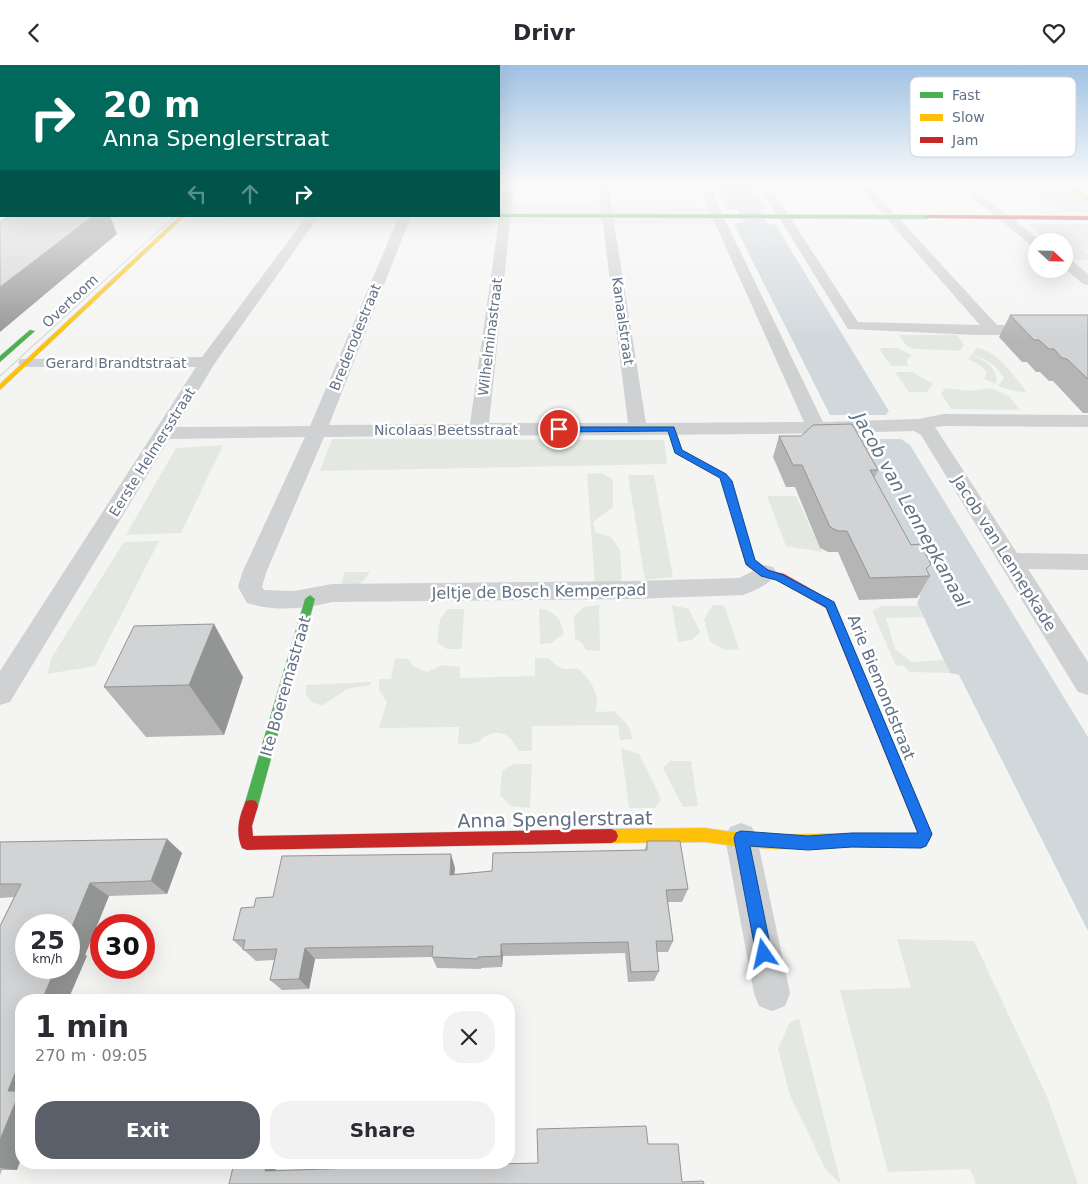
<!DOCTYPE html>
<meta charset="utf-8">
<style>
:root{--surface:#fff;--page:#f2f2f3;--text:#2b2b33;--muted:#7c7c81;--accent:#5b5f69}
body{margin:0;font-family:"DejaVu Sans",sans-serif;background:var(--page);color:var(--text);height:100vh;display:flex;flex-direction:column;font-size:19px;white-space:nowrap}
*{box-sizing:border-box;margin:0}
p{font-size:16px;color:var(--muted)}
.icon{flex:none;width:28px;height:28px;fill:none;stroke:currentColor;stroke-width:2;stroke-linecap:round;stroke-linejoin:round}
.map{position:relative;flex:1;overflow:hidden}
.panel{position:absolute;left:15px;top:929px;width:500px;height:175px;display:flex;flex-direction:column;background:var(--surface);border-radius:20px;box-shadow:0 5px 20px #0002}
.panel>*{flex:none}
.hud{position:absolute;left:0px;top:0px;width:500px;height:152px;box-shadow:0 5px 20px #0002;background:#00695c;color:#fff;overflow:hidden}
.needle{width:32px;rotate:112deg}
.tools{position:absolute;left:1028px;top:168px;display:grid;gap:10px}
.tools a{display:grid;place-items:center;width:45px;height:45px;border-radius:50%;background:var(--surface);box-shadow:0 5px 20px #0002;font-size:25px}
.speed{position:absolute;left:15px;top:849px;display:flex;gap:10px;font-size:25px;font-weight:700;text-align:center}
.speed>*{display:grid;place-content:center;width:65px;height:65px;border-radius:50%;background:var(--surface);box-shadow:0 5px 20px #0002;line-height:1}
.speed small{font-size:12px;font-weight:400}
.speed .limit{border:8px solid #d22;background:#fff;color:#111}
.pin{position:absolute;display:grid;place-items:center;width:42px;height:42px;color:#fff;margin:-21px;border:2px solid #fff;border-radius:50%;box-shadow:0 1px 5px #0007}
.me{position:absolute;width:55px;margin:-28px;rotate:349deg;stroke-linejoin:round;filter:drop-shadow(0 0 4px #0008)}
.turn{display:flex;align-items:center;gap:18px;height:105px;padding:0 20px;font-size:22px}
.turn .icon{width:65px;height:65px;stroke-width:2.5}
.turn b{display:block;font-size:35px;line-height:42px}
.lanes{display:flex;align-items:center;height:48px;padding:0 20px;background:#0003;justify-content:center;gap:25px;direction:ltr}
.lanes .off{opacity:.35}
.round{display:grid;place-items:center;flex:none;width:52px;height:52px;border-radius:20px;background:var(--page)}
.overview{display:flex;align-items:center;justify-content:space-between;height:85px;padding:0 20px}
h1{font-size:30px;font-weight:700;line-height:38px}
.button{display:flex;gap:10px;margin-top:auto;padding:10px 20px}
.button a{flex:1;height:58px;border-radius:20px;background:var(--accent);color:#fff;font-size:20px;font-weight:700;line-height:58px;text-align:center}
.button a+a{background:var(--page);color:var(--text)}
header{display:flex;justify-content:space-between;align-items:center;height:65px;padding:0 20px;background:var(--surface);font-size:22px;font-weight:700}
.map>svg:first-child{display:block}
</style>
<header><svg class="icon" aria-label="back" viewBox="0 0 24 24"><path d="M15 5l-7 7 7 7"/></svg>Drivr<svg class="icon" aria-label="heart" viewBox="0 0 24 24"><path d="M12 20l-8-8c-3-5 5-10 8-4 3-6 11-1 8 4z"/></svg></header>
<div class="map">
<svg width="1088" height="1119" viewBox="0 0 1088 1119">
<rect width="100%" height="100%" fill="#f4f5f3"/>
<!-- built -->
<g fill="#e4e6e5">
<polygon points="1014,120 1088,120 1088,149 1084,147 1057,146 1040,134 1042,134 1038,131 1044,129 1040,126 1022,126"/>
<polygon points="499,141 708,142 717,160 188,158 195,151 499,151"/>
<polygon points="1027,159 1088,159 1088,184 1082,184 1088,189 1088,195 1076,195 1064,187 1064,176 1050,176"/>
</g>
<!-- green -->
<g fill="#e3e8e1">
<path d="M899,270H957L964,280L960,286C947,284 916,286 909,282C905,280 902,274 899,270Z"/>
<polygon points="879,283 897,283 912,290 907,295 908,301 891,301"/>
<path d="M976,283C997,284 1014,312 1027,327L1014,326L998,321L1004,313C996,299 986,295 972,289Z"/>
<path d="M971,289C983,295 1000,303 996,319L984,314L987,307L978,299L968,294Z"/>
<polygon points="895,307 912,307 933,319 927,327 909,327"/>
<polygon points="945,323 970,326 991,323 1009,331 1020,345 951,344 941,329"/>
<polygon points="332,374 664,375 667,399 320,406"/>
<polygon points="223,380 181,468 126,470 176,383"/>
<polygon points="602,408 613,415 613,442 593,457 595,467 611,472 620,485 622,518 595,519 587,409"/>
<polygon points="628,410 654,410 673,512 645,515"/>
<polygon points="767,431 796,431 822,487 786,481"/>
<polygon points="159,476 95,601 47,609 52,592 124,477"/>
<path d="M345,507H370C360,522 356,522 339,524Z"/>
<polygon points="599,540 600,586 586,585 582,578 575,574 574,551 584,542"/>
<polygon points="672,540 689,544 700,567 692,575 678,577"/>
<polygon points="713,540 724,540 739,584 725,585 710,577 704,554"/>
<polygon points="881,541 918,541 923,552 886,553 895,584 912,597 944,595 950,608 910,607 903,600 896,601 872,546"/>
<path d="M539,543C557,548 559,552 564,569L551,578L540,579Z"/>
<polygon points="448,544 464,544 462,584 447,584 437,577 440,554"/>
<path d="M395,593L408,594L413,601L427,607L442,600L460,602V613L535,611V593H549C556,603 565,606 577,603C589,612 602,631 595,646L600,647L614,646L628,660L633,674L620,675L618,660L532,661V686H518C513,673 503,663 488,670C484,671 482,675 478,677C473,679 464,679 458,679L459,662L379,663L387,637L379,625V614H391Z"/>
<polygon points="372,617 370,620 347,624 322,641 312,637 306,630 306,620"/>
<polygon points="621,683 639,689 661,734 655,743 629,743"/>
<polygon points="670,696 691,696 698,741 683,742 663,703"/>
<polygon points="514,699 532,699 530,743 510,741 500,730 502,706"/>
<polygon points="897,874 974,876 1048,1034 1078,1119 976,1119 970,1104 888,1107 840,925 911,923"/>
<polygon points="799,954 841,1119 826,1105 790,1030 778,984 790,957"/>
</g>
<!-- water -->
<polygon fill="#d1d8dc" points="715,120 752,120 767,145 761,145 767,158 775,159 889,346 886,350 901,374 910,380 1088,672 1088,866 959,610 950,608 917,538 920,531 841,380 841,373 830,350 734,159 744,157 737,145 727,144"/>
<!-- pier -->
<polygon fill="#f4f5f3" points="827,350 886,350 901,374 839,374"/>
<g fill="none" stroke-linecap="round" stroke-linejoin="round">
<!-- fast casing -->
<g stroke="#d0d3d4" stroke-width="1">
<g id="fast">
<polygon points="499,149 927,150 930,152 927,154 497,152"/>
<polygon points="30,265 35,266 0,297 0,291"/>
<polygon points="310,530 315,534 258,741 256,746 251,747 246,746 244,741 305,534"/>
</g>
</g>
<!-- slow casing -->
<g stroke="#d0d3d4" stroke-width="1">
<g id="slow">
<polygon points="1064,120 1069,120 1088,132 1088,136"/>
<polygon points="180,151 185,151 0,325 0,319"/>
<polygon points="671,361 675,364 682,385 726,409 732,416 749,477 748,479 740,479 739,477 723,416 720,413 675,388 667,364"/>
<path d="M705,763C757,772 807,769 859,768C879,768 898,769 917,769L924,764L929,766L931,771L926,781L921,783L860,782L778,784L741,782L705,777L611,778L606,776L604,771L606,766L611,764Z"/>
</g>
</g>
<!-- jam casing -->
<g stroke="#d0d3d4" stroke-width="1">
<g id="jam">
<polygon points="927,150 1088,151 1088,155 925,153"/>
<polygon points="744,474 749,477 755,495 768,505 784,509 834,537 932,769 929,776 924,778 919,776 918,769 826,543 777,515 761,511 746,500 739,477"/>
<path d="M251,735L256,736L258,741L252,761L253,771L611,764L616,766L618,771L616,776L611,778L247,785L242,783C235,767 239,751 246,736Z"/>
</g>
</g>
<!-- street -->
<g fill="#d0d1d2" fill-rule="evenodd">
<path d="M504,120H514L489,358H628L598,120H608L646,358L804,357L698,120H708L823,357L918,354L944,349L1088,350V362L944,361L935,362L1017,488L1088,489V505L1028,504L1088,597V630L1078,627L921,370L914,366C718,372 521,369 324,372L266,508L262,522L264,525L294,526L332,519L632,516L739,513L765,500L773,502L777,508C770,519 755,526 743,530L632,534L332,537C304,544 276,547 247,538L238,522L242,508L305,372L169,374L10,637L0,640V606L196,302H26L20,300L18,297L20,294L202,292L307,151H319L215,298L176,362L310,361L399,151H411L329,360L470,359Z"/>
<polygon points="759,120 769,120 858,257 980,260 857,120 868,120 997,260 1088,260 1088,270 975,270 848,264"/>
<polygon points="957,120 968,120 1041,176 1036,176 1036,182 1032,181"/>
<polygon points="1064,192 1069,193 1088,209 1088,220 1083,219 1064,203"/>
<polygon points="741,758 752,762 757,773 790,928 785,941 772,946 759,941 754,928 725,773 730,762"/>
</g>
<!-- fast -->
<use href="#fast" fill="#4caf50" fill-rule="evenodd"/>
<!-- slow -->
<use href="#slow" fill="#ffc107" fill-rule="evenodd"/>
<!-- jam -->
<use href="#jam" fill="#c62828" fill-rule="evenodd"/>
<!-- tram -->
<g stroke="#c6c7c8" stroke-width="1">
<polyline points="1063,120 1088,136"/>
<polyline points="0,311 175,151"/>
</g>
</g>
<!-- wall -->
<g fill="#b5b5b6">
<polygon points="1010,250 1088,250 1088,348 1083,348 1053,316 1049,316 1040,307 1036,307 1027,297 1022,297 999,272"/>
<polygon points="779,371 878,405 874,414 911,480 930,511 917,533 859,535 838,487 828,487 820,483 795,422 786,422 773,392"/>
<polygon points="243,612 224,670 146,672 104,622"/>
<polygon points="167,774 182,788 167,829 109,831 85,890 87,891 21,935 17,1105 2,1105 0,1110 0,861 14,832 0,833 0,777"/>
<polygon points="647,776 688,824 682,837 668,837 673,876 668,887 657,887 659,906 654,916 628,917 625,888 503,891 502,902 481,903 481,904 437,903 432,892 315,894 309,924 282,925 270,915 274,895 256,896 233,875 254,842 273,832 455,803 454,809 492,806 645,785"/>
</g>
<!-- shaded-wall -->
<g fill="#939494">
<polygon points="93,151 110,151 117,169 0,267 0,222"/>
<polygon points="214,559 243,612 224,670 189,620"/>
<polygon points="167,774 182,788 167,829 151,816"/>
<polygon points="451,789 455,803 453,823 450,810"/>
<polygon points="90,818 109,831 85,890 87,891 68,935 42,935 56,902 69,902 69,869"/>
<polygon points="501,879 503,891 502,902 501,891"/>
<polygon points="305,883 315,894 309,924 299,914"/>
<polygon points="21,994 21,1094 17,1105 0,1103 0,1075 8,1026"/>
<polygon points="267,1098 277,1098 275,1107 265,1106"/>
</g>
<!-- building -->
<g fill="#d2d3d4" stroke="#939494">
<polygon points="9,151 93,151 0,222 0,157"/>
<polygon points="1010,250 1088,250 1088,314 1067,294 1062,293 1054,284 1049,284 1039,275 1034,275"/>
<polygon points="852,359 878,405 870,405 911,480 920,479 931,499 926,504 930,511 870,513 847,466 838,466 830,462 802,400 793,400 779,371 801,371 813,360"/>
<polygon points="214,559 189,620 104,622 134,561"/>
<polygon points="167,774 151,816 90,818 69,869 69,860 26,860 26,902 56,902 42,935 21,935 21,994 8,1026 20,1026 0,1075 0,861 21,819 0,819 0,777"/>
<polygon points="647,776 680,776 688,824 666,825 673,876 656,876 659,906 631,907 628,877 501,879 501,891 478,892 478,894 432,892 433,881 305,883 299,914 270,915 277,884 243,885 245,875 233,875 241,843 254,842 256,833 273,832 282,791 451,789 450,810 492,806 493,788 647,785"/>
<polygon points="646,1061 648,1079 678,1079 682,1117 703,1116 704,1119 229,1119 234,1098 267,1098 265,1106 417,1101 417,1098 497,1098 497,1099 538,1098 537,1064"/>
</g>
<!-- sky -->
<linearGradient id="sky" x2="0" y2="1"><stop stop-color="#9fc2e3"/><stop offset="0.43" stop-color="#fafafa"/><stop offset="1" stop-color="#fafafa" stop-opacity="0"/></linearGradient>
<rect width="1088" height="276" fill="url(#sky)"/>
<!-- route -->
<polygon fill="#1a73e8" stroke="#114b97" points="556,362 674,362 682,385 726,409 732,416 755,495 768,505 783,510 834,537 932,769 926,781 921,783 852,782 808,785 750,781 772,889 770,895 764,897 758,895 756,889 734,773 736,768 741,766 808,771 852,768 918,768 826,542 776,515 761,511 746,499 720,413 675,388 668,366 559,367 554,364"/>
<g text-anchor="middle" stroke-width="5" stroke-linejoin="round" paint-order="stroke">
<!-- far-street labels -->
<g font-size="14" fill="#627086" stroke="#fff">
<text transform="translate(70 236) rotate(-43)" y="5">Overtoom</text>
<text transform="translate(623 256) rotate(82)" y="5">Kanaalstraat</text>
<text transform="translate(355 272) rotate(-68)" y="5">Brederodestraat</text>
<text transform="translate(490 272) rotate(-83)" y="5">Wilhelminastraat</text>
<text x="116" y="303">Gerard Brandtstraat</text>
<text x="446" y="370">Nicolaas Beetsstraat</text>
<text transform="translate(152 387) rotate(-58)" y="5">Eerste Helmersstraat</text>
</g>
<!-- street labels -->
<g font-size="16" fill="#627086" stroke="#fff">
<text transform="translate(1005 488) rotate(58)" y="6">Jacob van Lennepkade</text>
<text transform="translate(539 526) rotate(-1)" y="6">Jeltje de Bosch Kemperpad</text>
<text transform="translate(285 621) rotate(-74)" y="6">Ite Boeremastraat</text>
<text transform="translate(882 622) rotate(68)" y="6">Arie Biemondstraat</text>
</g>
<!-- water labels -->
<g font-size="18" font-style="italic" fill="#5e7383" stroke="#fff">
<text transform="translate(911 445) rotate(61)" y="6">Jacob van Lennepkanaal</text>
</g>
<!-- near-street labels -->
<g font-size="19" fill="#627086" stroke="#fff">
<text transform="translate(555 754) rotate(-1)" y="7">Anna Spenglerstraat</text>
</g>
</g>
<!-- legend -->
<rect x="910" y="12" width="166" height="80" rx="8" fill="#fff" stroke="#d0d4db" stroke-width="1"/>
<rect x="920" y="27" width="23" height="6" fill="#4caf50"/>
<rect x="920" y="49" width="23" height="7" fill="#ffc107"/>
<rect x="920" y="72" width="23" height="6" fill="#c62828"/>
<g font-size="14" fill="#627086">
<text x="952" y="35">Fast</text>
<text x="952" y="57">Slow</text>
<text x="952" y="80">Jam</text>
</g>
</svg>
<div class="tools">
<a><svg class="needle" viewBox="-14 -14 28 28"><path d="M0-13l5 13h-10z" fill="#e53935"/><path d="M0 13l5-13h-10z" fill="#7c7c81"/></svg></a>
</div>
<div class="speed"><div>25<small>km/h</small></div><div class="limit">30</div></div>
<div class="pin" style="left:559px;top:364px;background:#d93025"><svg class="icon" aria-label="arrive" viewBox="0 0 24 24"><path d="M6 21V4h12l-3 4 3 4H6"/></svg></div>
<svg class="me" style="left:764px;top:889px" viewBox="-20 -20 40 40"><path d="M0-17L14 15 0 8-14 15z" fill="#1a73e8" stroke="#fff" stroke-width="4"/></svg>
<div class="hud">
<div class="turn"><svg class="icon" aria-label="right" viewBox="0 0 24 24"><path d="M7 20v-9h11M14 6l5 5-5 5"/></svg><div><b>20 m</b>Anna Spenglerstraat</div></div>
<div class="lanes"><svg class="icon off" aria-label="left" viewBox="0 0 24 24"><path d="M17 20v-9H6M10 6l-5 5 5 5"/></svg><svg class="icon off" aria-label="ahead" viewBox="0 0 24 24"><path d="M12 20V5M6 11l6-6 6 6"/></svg><svg class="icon" aria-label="right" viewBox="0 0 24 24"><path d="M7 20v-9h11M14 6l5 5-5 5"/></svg></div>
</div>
<section class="panel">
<div class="overview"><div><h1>1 min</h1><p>270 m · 09:05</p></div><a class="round"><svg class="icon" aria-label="close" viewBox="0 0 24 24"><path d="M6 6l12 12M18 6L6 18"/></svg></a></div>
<div class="button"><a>Exit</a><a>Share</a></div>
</section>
</div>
